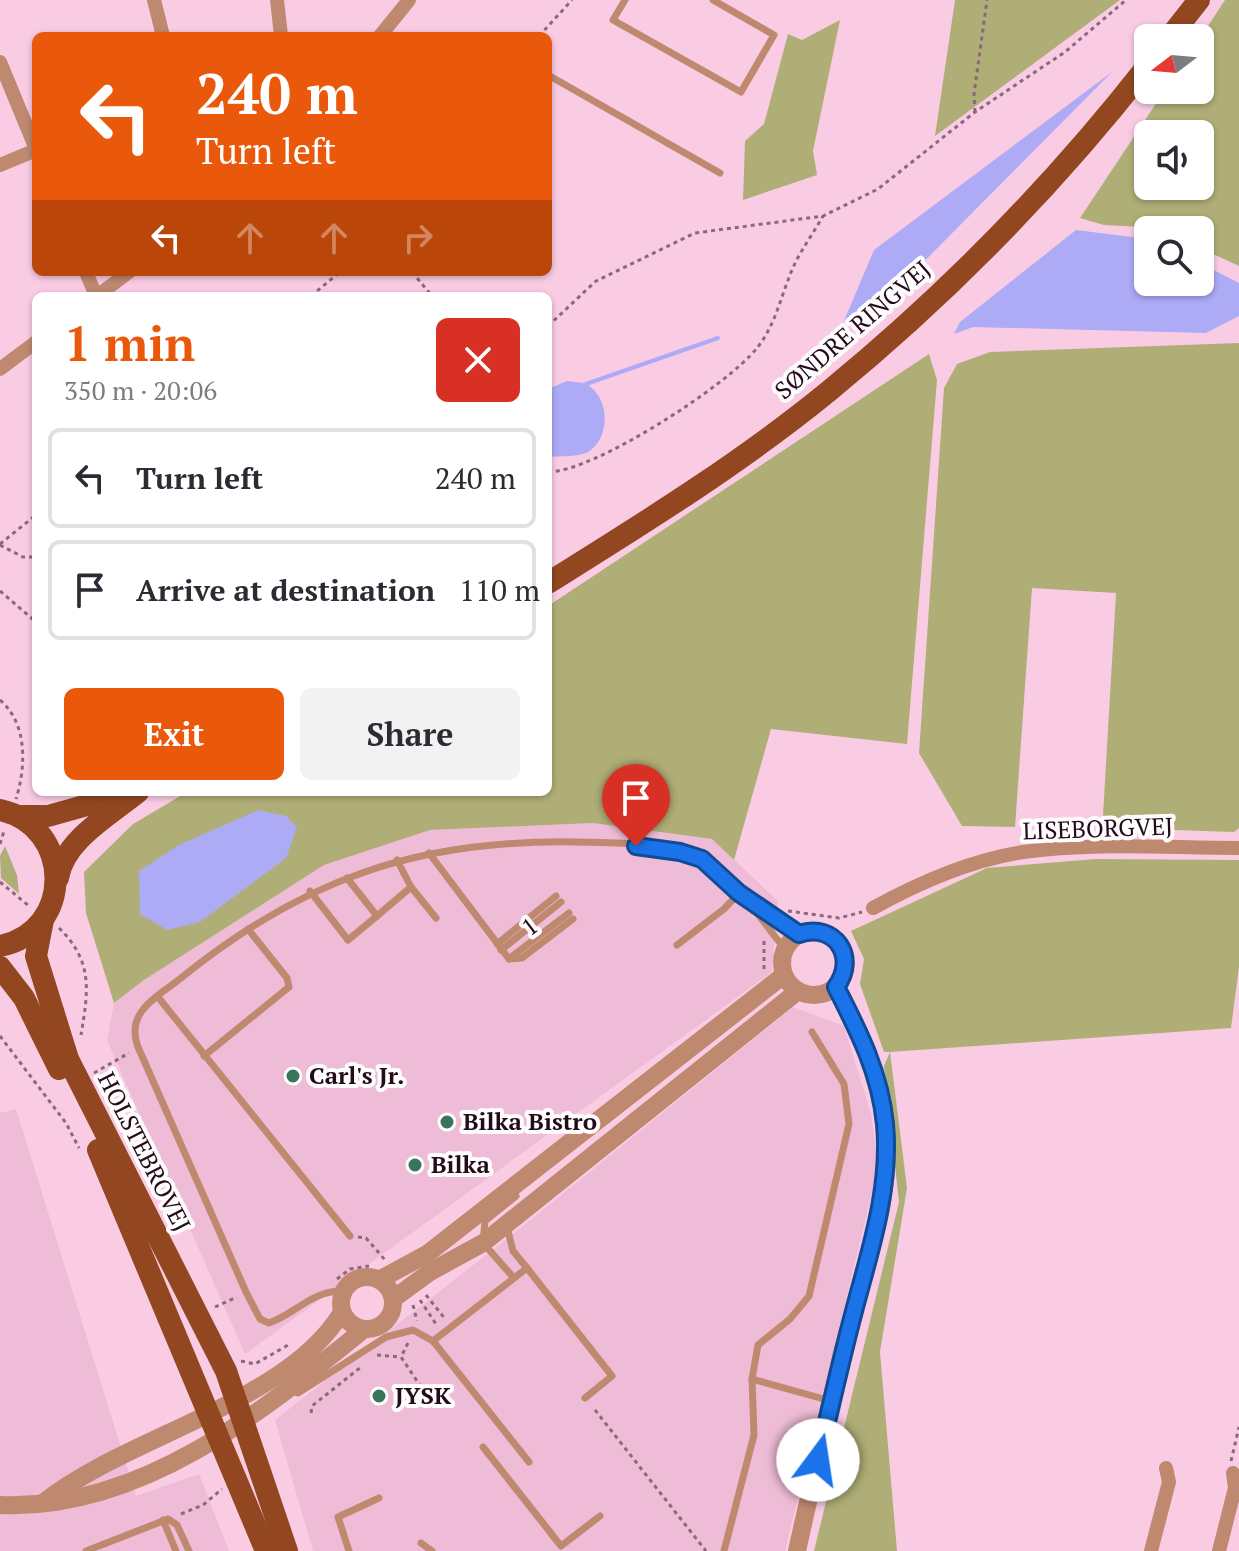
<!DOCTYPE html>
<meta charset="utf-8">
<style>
:root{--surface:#fff;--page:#f2f2f3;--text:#2b2b33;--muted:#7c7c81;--line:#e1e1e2;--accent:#ea580c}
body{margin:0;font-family:"PT Serif",serif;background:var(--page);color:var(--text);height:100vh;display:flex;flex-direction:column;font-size:30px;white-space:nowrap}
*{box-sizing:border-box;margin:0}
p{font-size:26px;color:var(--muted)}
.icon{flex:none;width:44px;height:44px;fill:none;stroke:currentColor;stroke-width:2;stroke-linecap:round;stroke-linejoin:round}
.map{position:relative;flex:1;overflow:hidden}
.side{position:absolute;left:32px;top:292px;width:520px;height:504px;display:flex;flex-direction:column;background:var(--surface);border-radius:12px;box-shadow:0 2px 6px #0004}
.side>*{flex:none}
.banner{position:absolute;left:32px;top:32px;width:520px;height:244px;border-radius:12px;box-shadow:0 2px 6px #0004;background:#ea580c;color:#fff;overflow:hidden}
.needle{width:52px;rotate:254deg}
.buttons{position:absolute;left:1134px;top:24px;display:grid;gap:16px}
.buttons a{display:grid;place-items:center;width:80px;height:80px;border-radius:12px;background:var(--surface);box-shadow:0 2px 6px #0004;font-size:40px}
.pin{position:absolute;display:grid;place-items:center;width:68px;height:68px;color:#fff;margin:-82px -34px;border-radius:50% 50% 50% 0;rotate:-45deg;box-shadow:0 0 8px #0007}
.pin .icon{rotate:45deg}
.me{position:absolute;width:88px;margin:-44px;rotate:14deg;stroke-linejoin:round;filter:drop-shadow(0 0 6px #0008)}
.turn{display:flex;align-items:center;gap:28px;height:168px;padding:0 32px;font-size:36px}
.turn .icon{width:104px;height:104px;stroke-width:2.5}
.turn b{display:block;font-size:56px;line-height:68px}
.lanes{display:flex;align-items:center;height:76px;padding:0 32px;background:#0003;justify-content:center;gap:40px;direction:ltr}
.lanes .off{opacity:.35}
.round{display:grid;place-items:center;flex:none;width:84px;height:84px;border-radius:12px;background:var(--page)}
.summary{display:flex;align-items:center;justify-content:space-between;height:136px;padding:0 32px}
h1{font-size:48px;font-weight:600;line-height:60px;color:var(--accent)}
.action{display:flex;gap:16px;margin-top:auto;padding:16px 32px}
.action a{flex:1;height:92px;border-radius:12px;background:var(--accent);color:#fff;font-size:32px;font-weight:600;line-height:92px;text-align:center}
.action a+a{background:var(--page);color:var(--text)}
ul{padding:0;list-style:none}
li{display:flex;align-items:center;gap:24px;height:100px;margin:0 16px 12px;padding:0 16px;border:4px solid var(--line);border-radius:12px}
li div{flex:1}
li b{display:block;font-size:30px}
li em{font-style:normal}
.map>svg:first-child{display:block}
</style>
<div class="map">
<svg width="1239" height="1551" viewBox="0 0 1239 1551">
<rect width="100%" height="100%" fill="#facce4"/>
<!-- built -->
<g fill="#eebcd6">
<polygon points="593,823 712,839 778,901 772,972 245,1354 107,1040 114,1003 144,980 324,865 430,830"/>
<polygon points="793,1007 844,1026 871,1114 878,1167 785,1551 313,1551 275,1420 523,1226"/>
<polygon points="16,1109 136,1496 199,1474 229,1551 0,1551 0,1113"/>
</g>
<!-- green -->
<g fill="#b0ae77" fill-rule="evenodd">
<polygon points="955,0 1120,0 935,136"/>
<path d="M1225,0H1239V266L1200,248V230L1104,225L1080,218L1165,90H1200V38ZM1148,134H1200V186H1148Z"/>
<polygon points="840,20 813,151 817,175 743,200 745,141 764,124 788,34 802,40"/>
<polygon points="1239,343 1239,828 1234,832 1115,828 1103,815 1116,593 1032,588 1015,827 962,826 919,753 944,388 957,364 990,352"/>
<polygon points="929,354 937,380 907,744 771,729 734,860 712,839 593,823 430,830 324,865 144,980 114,1003 86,913 84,872 133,824 187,792 548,792 548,606"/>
<polygon points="5,846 17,875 19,894 1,878 0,856"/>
<polygon points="1095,859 1239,860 1239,967 1231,1028 890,1052 907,1188 880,1352 897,1551 814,1551 899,1202 884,1066 890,1052 884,1052 860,984 864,959 851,931 987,868"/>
</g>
<!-- water -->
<g fill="#adaaf6">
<polygon points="1112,72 860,326 844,321 874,250"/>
<polygon points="1076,230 1148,239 1148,282 1200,282 1200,263 1239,283 1239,316 1206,333 973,327 954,334 960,322"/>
<path d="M567,381C572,382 581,382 586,384C611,397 611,441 586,453C575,457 559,456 548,457V389Z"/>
<polygon points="258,810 286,816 297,827 286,858 200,922 167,930 140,914 139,871 179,845"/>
</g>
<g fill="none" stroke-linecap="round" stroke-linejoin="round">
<!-- stream -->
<polyline stroke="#adaaf6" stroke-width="4" points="586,384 718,338"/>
<!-- path -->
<g stroke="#8b687b" stroke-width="3" stroke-dasharray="4 4" stroke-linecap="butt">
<polyline points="539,36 572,0"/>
<polyline points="975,112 974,94 987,0"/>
<polyline points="412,272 432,296"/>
<polyline points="311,296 340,272"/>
<polyline points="548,326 596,281 695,233 823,216 878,189 975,112 1065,52 1126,0"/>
<path d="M548,472C594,472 728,385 757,348C775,326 781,296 792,270C800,251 813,234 823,216"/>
<polyline points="0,544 36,515"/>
<polyline points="0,545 23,557 36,557"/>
<polyline points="0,591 36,622"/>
<path d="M0,700C28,724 26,767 16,799"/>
<polyline points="0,844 4,831"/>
<polyline points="0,882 29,906"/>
<polyline points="788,911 839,918 862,912"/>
<path d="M59,928C94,962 88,992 81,1035"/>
<polyline points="764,941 764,969"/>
<polyline points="0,1036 66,1123 79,1148"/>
<polyline points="94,1073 129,1053"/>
<polyline points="358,1237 366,1238 385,1260"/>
<polyline points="337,1279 350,1269 369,1266"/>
<polyline points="426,1295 446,1320"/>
<polyline points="420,1300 436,1324"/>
<polyline points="413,1305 417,1321"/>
<polyline points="215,1307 237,1297"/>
<polyline points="408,1343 401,1357 421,1387"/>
<polyline points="377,1355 401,1357"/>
<polyline points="241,1361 255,1364 288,1345"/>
<polyline points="595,1410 706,1551"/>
<polyline points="311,1413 312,1406 361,1367"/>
<polyline points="1231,1461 1239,1427"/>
<polyline points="181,1514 203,1505 222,1489"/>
</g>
<!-- service -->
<g stroke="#bf8970" stroke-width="7">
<polyline points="625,0 613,20 741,92 774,35 713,0"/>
<polyline points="548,75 720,173"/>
<polyline points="429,853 509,959"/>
<polyline points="397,860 411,887 436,918"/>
<polyline points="310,891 348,940 377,916 347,878"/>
<polyline points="748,898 799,934"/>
<polyline points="377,916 411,887"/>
<polyline points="497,944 556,896"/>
<polyline points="677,945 724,909 739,893"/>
<polyline points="501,950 561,902"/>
<polyline points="510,958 569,913"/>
<polyline points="509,959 522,958 573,919"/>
<polyline points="158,997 350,1236"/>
<polyline points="204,1056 289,987 287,978 248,929"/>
<polyline points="507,1227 513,1251 527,1268"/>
<polyline points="514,1278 483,1243 485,1221 516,1196"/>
<path d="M344,1291C312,1290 297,1313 269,1323L260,1319L246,1292L138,1047C125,1012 156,998 181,978C303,879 419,839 577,842C613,843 658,842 692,855C731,870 759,918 785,949"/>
<polyline points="433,1341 527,1268 612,1376 585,1398"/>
<polyline points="752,1379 831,1401"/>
<polyline points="291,1391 298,1393 386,1337 413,1330 433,1341 529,1462"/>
<polyline points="483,1447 561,1546 600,1516"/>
<polyline points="163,1520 176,1551"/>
<polyline points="421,1543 432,1551"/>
<polyline points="86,1551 168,1519 177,1525 189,1551"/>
<polyline points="349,1551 338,1517 379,1498"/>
<polyline points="724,1551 754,1435 752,1379 758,1345 790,1319 809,1296 849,1124 844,1084 812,1032"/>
</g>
<!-- minor -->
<g stroke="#bf8970" stroke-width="14">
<polyline points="154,0 163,36"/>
<polyline points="277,0 281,36"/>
<polyline points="380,36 409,0"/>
<polyline points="0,62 36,149"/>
<polyline points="0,165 36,150"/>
<polyline points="86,272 96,296"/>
<polyline points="97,296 129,272"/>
<polyline points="0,369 36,342"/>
<path d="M873,908C920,882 970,860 1023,852C1094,842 1168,848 1239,848"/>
<polyline points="1151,1551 1169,1482 1166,1468"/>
<polyline points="1219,1551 1235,1488 1233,1473"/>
</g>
<!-- tertiary -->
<g stroke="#bf8970" stroke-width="18">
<circle cx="814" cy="963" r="32"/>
<circle cx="367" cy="1303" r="26"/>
<polyline points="379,1280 427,1254 784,975"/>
<polyline points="393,1299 430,1272 483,1243 798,991"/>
<path d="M43,1503C124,1437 288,1403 342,1312"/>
<path d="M0,1505C139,1511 261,1413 363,1330"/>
<path d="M797,1551C812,1484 827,1416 843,1349C862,1277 894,1200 885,1123C879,1073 860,1031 836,987"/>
</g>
<!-- primary -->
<g stroke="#924720" stroke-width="22">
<polyline points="1169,38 1199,0"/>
<path d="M548,583C644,523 741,463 829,391C946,295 1055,184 1148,65"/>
<path d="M0,810C73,826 75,931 0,946"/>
<polyline points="18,816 48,816 134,792"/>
<path d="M58,878C64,840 110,815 138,792"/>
<polyline points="43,920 36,956 68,1059 226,1371 287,1551"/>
<polyline points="0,967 24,998 59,1069"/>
<polyline points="98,1150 266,1551"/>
</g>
</g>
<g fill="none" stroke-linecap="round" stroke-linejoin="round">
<!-- route casing -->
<g stroke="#114b97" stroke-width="20">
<path id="route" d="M636,846L680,852L702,859L739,893L799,934C835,922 858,957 836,987C859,1032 880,1073 885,1124C891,1188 870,1250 854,1311C841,1360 830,1410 818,1460"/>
</g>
<!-- route -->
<use href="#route" stroke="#1a73e8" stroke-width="14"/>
</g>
<!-- markers -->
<g fill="#3a745d" stroke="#fdfdfd" stroke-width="3">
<circle cx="293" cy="1076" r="8"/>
<circle cx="447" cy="1122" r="8"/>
<circle cx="415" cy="1165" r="8"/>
<circle cx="379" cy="1396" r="8"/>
</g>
<g text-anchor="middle" stroke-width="8" stroke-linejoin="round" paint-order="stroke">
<!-- street labels -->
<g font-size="24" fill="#250b1a" stroke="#fdfdfd">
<text transform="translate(853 330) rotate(-41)" y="8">SØNDRE RINGVEJ</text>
<text transform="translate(1098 829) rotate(-2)" y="8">LISEBORGVEJ</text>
<text transform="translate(530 927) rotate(-37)" y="8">1</text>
<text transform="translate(144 1152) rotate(63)" y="8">HOLSTEBROVEJ</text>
</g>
<!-- poi labels -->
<g font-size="24" font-weight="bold" fill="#250b1a" stroke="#fdfdfd" text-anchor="start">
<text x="309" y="1084">Carl's Jr.</text>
<text x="463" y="1130">Bilka Bistro</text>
<text x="431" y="1173">Bilka</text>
<text x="395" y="1404">JYSK</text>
</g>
</g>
</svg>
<div class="buttons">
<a><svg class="needle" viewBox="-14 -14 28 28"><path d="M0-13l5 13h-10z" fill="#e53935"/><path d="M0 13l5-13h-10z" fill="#7c7c81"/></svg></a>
<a><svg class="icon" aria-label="sound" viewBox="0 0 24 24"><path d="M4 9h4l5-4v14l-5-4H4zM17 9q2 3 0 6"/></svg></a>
<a><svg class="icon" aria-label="search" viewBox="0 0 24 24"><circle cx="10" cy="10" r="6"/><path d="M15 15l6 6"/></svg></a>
</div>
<div class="pin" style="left:636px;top:846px;background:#d93025"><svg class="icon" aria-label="arrive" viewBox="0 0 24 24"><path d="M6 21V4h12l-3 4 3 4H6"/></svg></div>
<svg class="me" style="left:818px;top:1460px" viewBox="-20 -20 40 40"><circle r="19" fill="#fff"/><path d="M0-13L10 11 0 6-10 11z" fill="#1a73e8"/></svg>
<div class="banner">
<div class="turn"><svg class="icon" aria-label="left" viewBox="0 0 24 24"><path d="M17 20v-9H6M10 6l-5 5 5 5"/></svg><div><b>240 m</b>Turn left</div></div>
<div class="lanes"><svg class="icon" aria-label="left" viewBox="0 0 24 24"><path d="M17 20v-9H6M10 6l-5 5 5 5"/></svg><svg class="icon off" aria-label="ahead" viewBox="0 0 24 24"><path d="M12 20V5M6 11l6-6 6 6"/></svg><svg class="icon off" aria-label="ahead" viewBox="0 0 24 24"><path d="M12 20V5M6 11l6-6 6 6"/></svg><svg class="icon off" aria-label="right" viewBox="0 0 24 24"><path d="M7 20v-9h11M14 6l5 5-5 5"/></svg></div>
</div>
<section class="side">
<div class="summary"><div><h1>1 min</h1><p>350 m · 20:06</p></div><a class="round" style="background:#d93025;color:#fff"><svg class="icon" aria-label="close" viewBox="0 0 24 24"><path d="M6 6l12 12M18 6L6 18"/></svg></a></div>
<ul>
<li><svg class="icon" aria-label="left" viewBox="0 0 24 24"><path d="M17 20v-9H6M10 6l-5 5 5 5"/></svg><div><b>Turn left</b></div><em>240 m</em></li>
<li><svg class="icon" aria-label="arrive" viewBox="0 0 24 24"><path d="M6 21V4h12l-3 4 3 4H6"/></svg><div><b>Arrive at destination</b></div><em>110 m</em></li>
</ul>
<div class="action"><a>Exit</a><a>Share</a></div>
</section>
</div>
